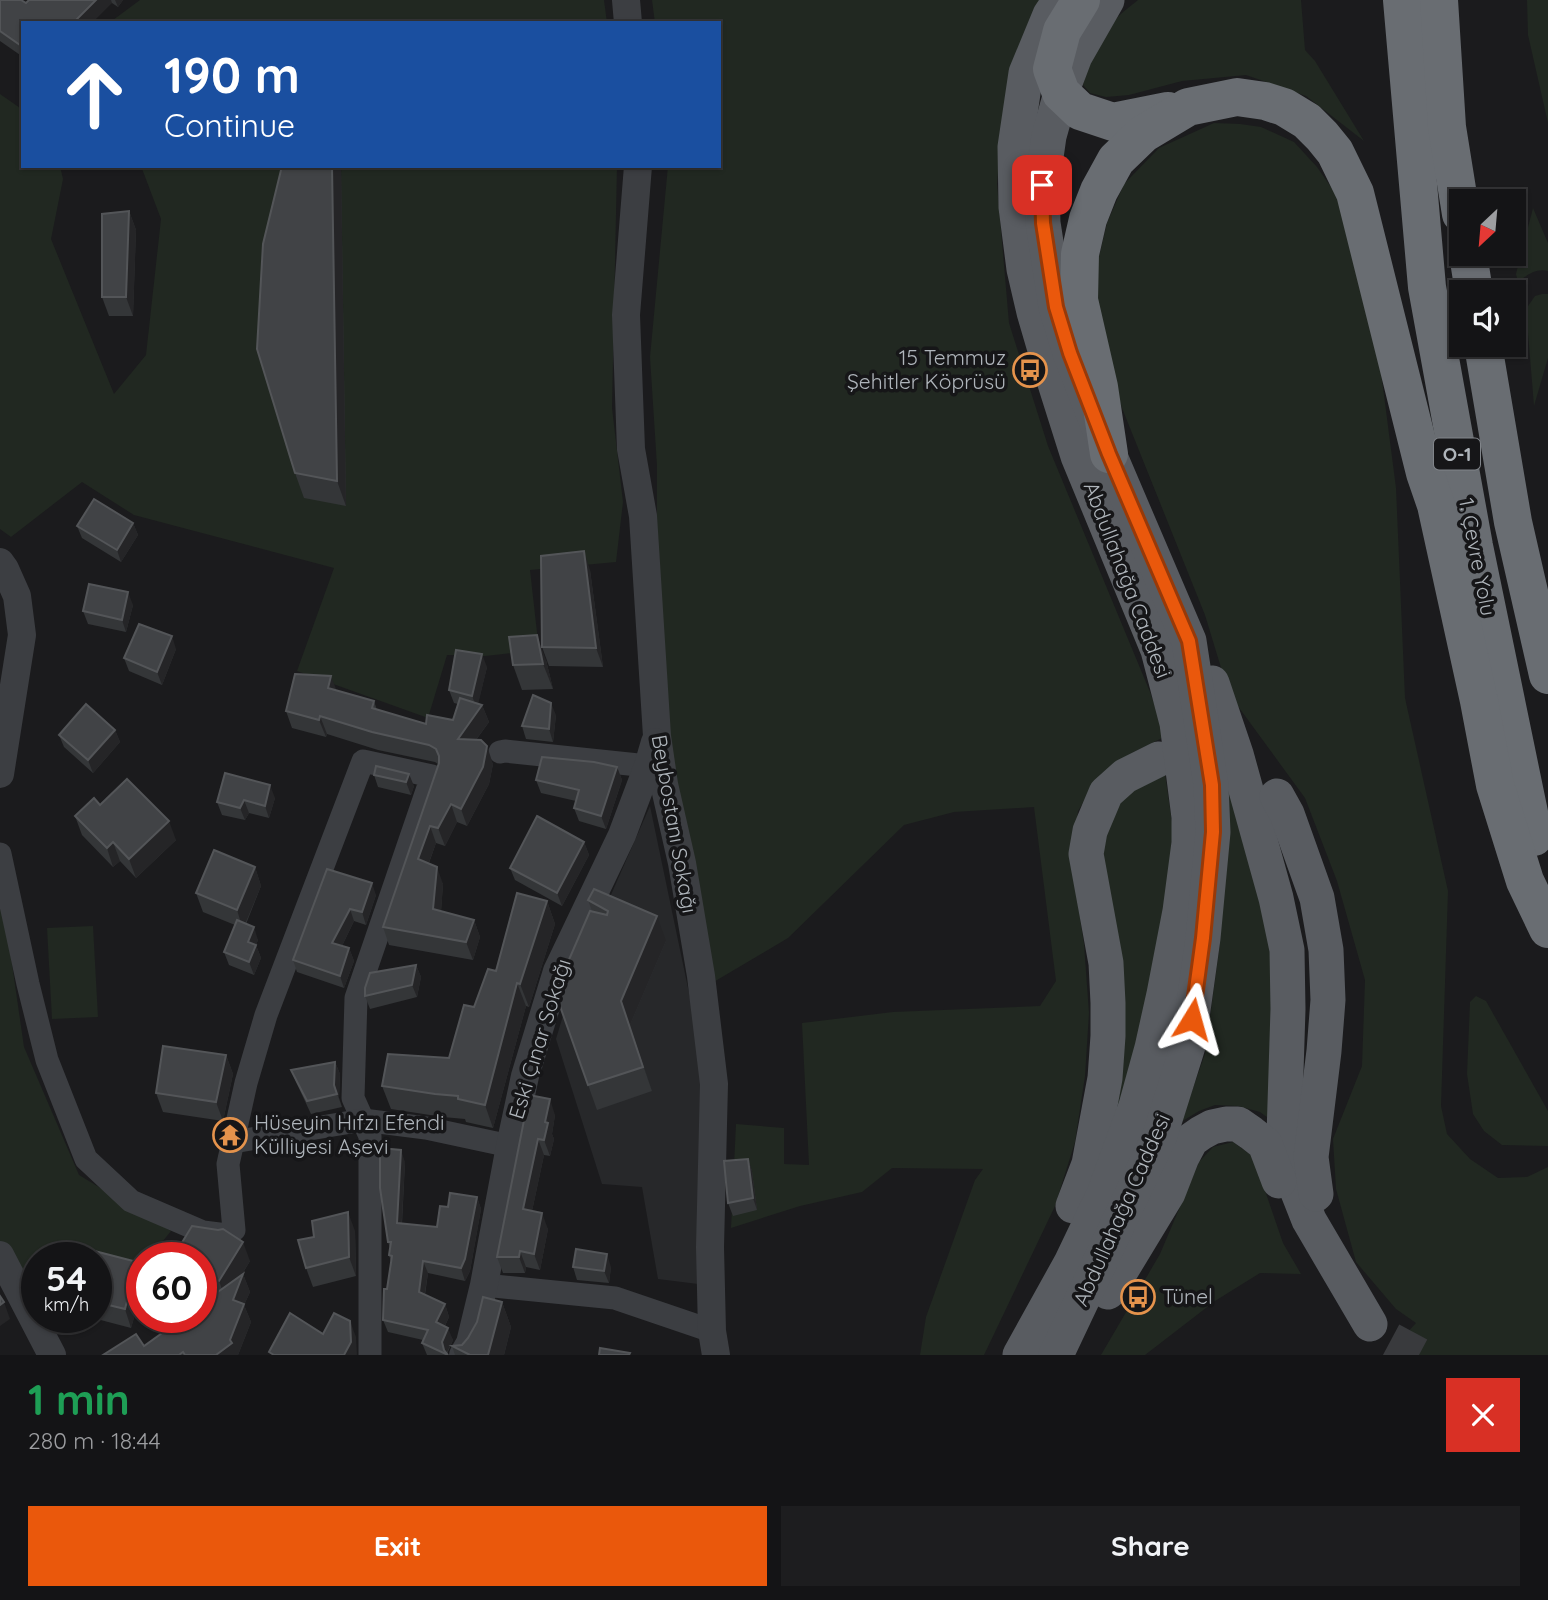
<!DOCTYPE html>
<meta charset="utf-8">
<style>
:root{--surface:#141416;--page:#1d1d1f;--text:#f1f3f6;--muted:#9d9ea1;--line:#333335;--accent:#ea580c}
body{margin:0;font-family:Quicksand,sans-serif;background:var(--page);color:var(--text);height:100vh;display:flex;flex-direction:column;font-size:26px;white-space:nowrap}
*{box-sizing:border-box;margin:0}
p{font-size:23px;color:var(--muted)}
.icon{flex:none;width:38px;height:38px;fill:none;stroke:currentColor;stroke-width:2;stroke-linecap:round;stroke-linejoin:round}
.map{position:relative;height:1355px;overflow:hidden}
.panel{display:flex;flex-direction:column;background:var(--surface);flex:1}
.panel>*{flex:none}
.banner{position:absolute;left:21px;top:21px;width:700px;height:147px;border-radius:0px;box-shadow:0 2px 5px #0004,0 0 0 2px var(--line);background:#1a4fa0;color:#fff;overflow:hidden}
.needle{width:46px;rotate:206deg}
.fabs{position:absolute;left:1449px;top:189px;display:grid;gap:14px}
.fabs a{display:grid;place-items:center;width:77px;height:77px;border-radius:0px;background:var(--surface);box-shadow:0 2px 5px #0004,0 0 0 2px var(--line);font-size:35px}
.speed{position:absolute;left:21px;top:1242px;display:flex;gap:14px;font-size:35px;font-weight:700;text-align:center}
.speed>*{display:grid;place-content:center;width:91px;height:91px;border-radius:50%;background:var(--surface);box-shadow:0 2px 5px #0004,0 0 0 2px var(--line);line-height:1}
.speed small{font-size:18px;font-weight:400}
.speed .limit{border:10px solid #d22;background:#fff;color:#111}
.pin{position:absolute;display:grid;place-items:center;width:60px;height:60px;color:#fff;margin:-30px;border-radius:14px;box-shadow:0 4px 10px #0006}
.me{position:absolute;width:77px;margin:-38px;rotate:8deg;stroke-linejoin:round;filter:drop-shadow(0 0 5px #0008)}
.turn{display:flex;align-items:center;gap:24px;height:147px;padding:0 28px;font-size:32px}
.turn .icon{width:91px;height:91px;stroke-width:2.5}
.turn b{display:block;font-size:49px;line-height:60px}
.round{display:grid;place-items:center;flex:none;width:74px;height:74px;border-radius:0px;background:var(--page)}
.headline{display:flex;align-items:center;justify-content:space-between;height:119px;padding:0 28px}
h1{font-size:42px;font-weight:700;line-height:52px;color:#1e9e55}
.primary-button{display:flex;gap:14px;margin-top:auto;padding:14px 28px}
.primary-button a{flex:1;height:80px;border-radius:0px;background:var(--accent);color:#fff;font-size:28px;font-weight:700;line-height:80px;text-align:center}
.primary-button a+a{background:var(--page);color:var(--text)}
.map>svg:first-child{display:block}
</style>
<div class="map">
<svg width="1548" height="1355" viewBox="0 0 1548 1355">
<rect width="100%" height="100%" fill="#1b1b1d"/>
<!-- built -->
<polygon fill="#27282a" points="650,806 707,1079 698,1284 658,1279 642,1187 602,1184 556,1039 574,979"/>
<!-- green -->
<g fill="#212821">
<polygon points="140,0 604,0 607,23 109,23"/>
<polygon points="652,0 1051,0 1002,126 997,184 1009,323 1048,446 1150,692 1166,736 1130,754 1100,775 1078,811 1072,866 1084,944 1089,1013 1085,1076 1075,1142 1055,1206 984,1355 920,1355 926,1317 975,1180 983,1169 892,1168 862,1192 800,1206 731,1228 736,1124 784,1128 784,1164 809,1165 802,1023 893,1012 1040,1006 1056,981 1034,807 954,812 904,825 788,938 712,983 657,687 657,466 650,357 668,166 719,166 719,23 655,23"/>
<path d="M1138,0H1301L1305,50L1315,61L1364,141L1306,96L1246,75L1182,81L1129,95L1106,97L1090,93L1083,85C1088,65 1103,34 1116,19C1122,12 1131,6 1138,0Z"/>
<polygon points="1527,0 1548,0 1548,123 1528,35"/>
<polygon points="0,94 23,110 23,166 60,166 63,179 51,239 114,394 146,355 161,219 141,166 298,166 345,506 341,166 617,166 612,408 623,502 616,562 530,570 539,650 485,656 447,655 428,718 297,671 334,568 134,515 82,482 11,537 0,529"/>
<polygon points="1214,123 1240,124 1261,127 1294,142 1317,167 1340,200 1381,372 1396,488 1405,698 1448,891 1441,1106 1447,1134 1470,1159 1498,1178 1527,1177 1548,1167 1548,1355 1387,1355 1416,1323 1396,1309 1356,1262 1336,1189 1333,1139 1362,1066 1365,980 1337,881 1305,798 1229,694 1205,615 1122,408 1104,350 1098,306 1097,265 1107,223 1124,184 1159,148"/>
<path d="M1533,208L1548,243V271C1536,268 1527,275 1518,282L1516,274Z"/>
<polygon points="1542,294 1548,294 1548,358 1534,406 1526,309 1535,296"/>
<polygon points="1222,753 1275,933 1279,1126 1260,1112 1238,1106 1215,1105 1199,1111 1181,1122 1205,1054 1220,943"/>
<polygon points="1165,774 1173,829 1161,974 1102,1175 1107,897 1101,830 1117,806 1138,783"/>
<polygon points="0,881 24,1047 79,1175 171,1231 149,1258 142,1258 142,1267 125,1289 96,1258 37,1258 37,1273 6,1267 0,1256"/>
<polygon points="93,926 98,1017 52,1019 47,928"/>
<polygon points="1476,996 1486,1001 1548,1111 1548,1146 1502,1145 1484,1131 1473,1114 1467,1074 1470,1002"/>
<polygon points="1233,1142 1251,1155 1261,1179 1283,1243 1301,1274 1260,1273 1215,1301 1145,1355 1101,1355 1160,1254 1199,1162 1213,1147"/>
</g>
<g fill="none" stroke-linecap="round" stroke-linejoin="round">
<!-- primary-tunnel -->
<polyline stroke="#393a3d" stroke-width="35" stroke-dasharray="35 18" stroke-linecap="butt" points="1391,1340 1419,1355"/>
<!-- minor -->
<g stroke="#3c3e42" stroke-width="23">
<polyline points="500,752 505,751 648,766"/>
<polyline points="0,854 28,984 47,1060 86,1159 131,1201 203,1232 227,1235 234,1230 228,1164 246,1083 266,1015 363,761 432,776 356,998 353,1098 370,1136 370,1355"/>
<polyline points="233,1142 363,1120 426,1128 510,1146"/>
<polyline points="484,1285 615,1298 712,1331"/>
</g>
<!-- tertiary -->
<g stroke="#3c3e42" stroke-width="28">
<polyline points="626,0 628,23"/>
<polyline points="638,166 626,315 631,449 643,516 657,736 664,784 682,863 701,976 714,1084 710,1247 712,1331 716,1355"/>
<polyline points="0,562 5,569 17,596 22,635 0,774"/>
<polyline points="0,1255 52,1355"/>
<polyline points="463,1355 470,1343 484,1285 510,1146 525,1076 557,971 622,835 648,766 655,742"/>
</g>
<!-- primary -->
<g stroke="#595c61" stroke-width="35">
<polyline points="1212,683 1236,754 1276,898 1287,950 1288,1009 1284,1135 1294,1182 1309,1220 1370,1324"/>
<polyline points="1277,796 1287,814 1317,898 1326,950 1328,1000 1324,1051 1311,1157 1316,1194"/>
<polyline points="1073,1206 1089,1164 1105,1078 1108,1036 1108,1003 1106,963 1086,854 1090,831 1106,793 1125,776 1159,759"/>
<polyline points="1108,1292 1168,1193 1182,1157 1191,1140 1201,1133 1212,1127 1226,1124 1238,1124 1251,1133 1265,1144 1279,1181"/>
<polyline points="1020,1355 1071,1263 1104,1194 1136,1106 1152,1048 1164,994 1180,911 1189,843 1189,817 1177,723 1158,650 1078,456 1053,377 1034,312 1024,269 1016,207 1015,147 1026,73 1050,15 1060,0"/>
<polyline points="1056,1355 1160,1135 1188,1046 1203,938 1213,832 1211,785 1189,641 1109,454 1070,353 1056,307 1043,223 1042,185 1049,136 1061,93 1075,56 1107,0"/>
</g>
<!-- motorway -->
<g stroke="#696d72" stroke-width="38">
<polyline points="1081,0 1062,31 1052,69 1061,93 1080,111 1113,122 1168,111"/>
<polyline points="1402,0 1427,287 1474,546 1534,837"/>
<polyline points="1439,0 1447,127 1461,214"/>
<polyline points="1468,254 1474,292"/>
<polyline points="1483,345 1513,522 1548,675"/>
<polyline points="1109,454 1099,387 1079,300 1080,254 1088,219 1099,191 1116,160 1143,134 1188,107 1237,97 1265,101 1284,107 1307,121 1322,136 1335,152 1355,193 1425,473 1436,505 1479,701 1495,785 1525,881 1548,929"/>
</g>
</g>
<!-- wall -->
<g fill="#343638">
<polygon points="0,0 26,3 29,0 123,0 118,7 112,3 23,23 23,57 0,41"/>
<polygon points="282,166 341,166 346,506 304,498 295,473"/>
<polygon points="129,211 136,230 133,316 109,316 102,297"/>
<polygon points="133,523 138,535 121,562 82,538 77,526"/>
<polygon points="590,570 603,667 549,666 542,647"/>
<polygon points="133,605 126,632 88,624 83,611"/>
<polygon points="176,649 162,685 129,671 124,658"/>
<polygon points="546,660 553,689 522,690 513,665"/>
<polygon points="487,667 478,703 482,705 489,722 476,740 493,764 489,784 467,826 457,822 445,846 436,843 429,863 443,884 441,911 474,920 480,937 473,960 389,945 383,927 438,764 435,762 378,750 327,734 326,737 292,728 286,711 336,690 374,701 377,710 426,724 453,720 458,704 454,703 449,690"/>
<polygon points="556,715 553,742 526,739 522,726"/>
<polygon points="115,730 120,742 93,773 64,747 59,735"/>
<polygon points="376,766 414,786 411,795 378,787 374,775"/>
<polygon points="617,767 622,780 606,829 579,821 574,808 576,801 541,793 536,780"/>
<polygon points="275,798 269,818 249,813 245,820 222,815 217,802"/>
<polygon points="100,805 176,840 136,878 120,861 113,867 82,835 75,816"/>
<polygon points="584,842 589,855 562,906 515,880 510,868"/>
<polygon points="255,867 261,886 246,924 258,940 256,945 261,958 254,975 229,965 224,952 235,925 203,912 196,893"/>
<polygon points="327,869 376,895 366,925 354,921 342,946 349,948 354,961 344,988 297,972 293,960"/>
<polygon points="588,900 666,941 630,1025 652,1091 597,1110 555,992 592,911"/>
<polygon points="547,901 555,924 529,1007 526,1006 493,1128 466,1122 465,1119 443,1117 391,1109 382,1086 449,1058 474,1007 496,971"/>
<polygon points="416,965 421,977 417,997 370,1009 365,996"/>
<polygon points="226,1055 233,1074 223,1121 163,1112 156,1093"/>
<polygon points="335,1062 340,1074 339,1098 342,1107 311,1114 296,1082 291,1070"/>
<polygon points="529,1095 555,1115 552,1134 554,1139 550,1156 544,1155 532,1211 548,1229 540,1270 526,1267 525,1273 503,1273 497,1257"/>
<polygon points="748,1159 752,1171 757,1210 733,1216 728,1203"/>
<polygon points="405,1162 402,1224 437,1227 448,1207 477,1197 481,1209 470,1271 465,1281 428,1273 425,1295 445,1304 449,1317 445,1326 453,1340 447,1354 448,1355 427,1355 422,1343 423,1340 388,1332 383,1320 391,1262 389,1255 390,1248 388,1242"/>
<polygon points="355,1231 356,1276 313,1287 306,1268 314,1237"/>
<polygon points="175,1254 250,1261 241,1276 243,1274 250,1292 244,1305 251,1322 238,1355 103,1355 144,1346 216,1294 201,1284 201,1258 177,1258"/>
<polygon points="96,1258 137,1262 142,1275 142,1290 131,1328 93,1318 96,1318"/>
<polygon points="573,1267 611,1267 609,1283 577,1280"/>
<polygon points="502,1302 511,1327 504,1355 455,1355 452,1346 462,1345"/>
</g>
<!-- shaded-wall -->
<g fill="#252527">
<polygon points="96,0 111,0 112,3 92,23 73,23"/>
<polygon points="115,0 123,0 118,7"/>
<polygon points="332,166 341,166 346,506 337,481"/>
<polygon points="129,211 136,230 133,316 126,297"/>
<polygon points="133,523 138,535 121,562 117,550"/>
<polygon points="584,551 590,570 603,667 596,648"/>
<polygon points="128,592 133,605 126,632 122,620"/>
<polygon points="537,635 546,660 553,689 543,664"/>
<polygon points="172,636 176,649 162,685 157,672"/>
<polygon points="482,654 487,667 477,709 472,696"/>
<polygon points="331,676 338,694 328,688"/>
<polygon points="551,703 556,715 553,742 549,729"/>
<polygon points="482,705 489,722 464,756 458,739"/>
<polygon points="320,716 327,734 326,737 319,720"/>
<polygon points="115,730 120,742 93,773 88,760"/>
<polygon points="487,746 493,764 489,784 467,826 461,809"/>
<polygon points="617,767 622,780 606,829 601,816"/>
<polygon points="409,774 414,786 411,795 406,782"/>
<polygon points="270,785 275,798 269,818 265,806"/>
<polygon points="244,800 249,813 245,820 240,808"/>
<polygon points="451,804 457,822 445,846 438,828"/>
<polygon points="169,821 176,840 136,878 129,859"/>
<polygon points="430,826 436,843 424,876 418,859"/>
<polygon points="113,842 120,861 113,867 107,848"/>
<polygon points="584,842 589,855 562,906 557,893"/>
<polygon points="255,867 261,886 243,929 237,910"/>
<polygon points="437,867 443,884 440,926 433,909"/>
<polygon points="372,883 376,895 366,925 362,912"/>
<polygon points="547,901 555,924 529,1007 520,984"/>
<polygon points="350,909 354,921 337,956 332,943"/>
<polygon points="657,916 666,941 630,1025 652,1091 621,1001"/>
<polygon points="474,920 480,937 473,960 466,942"/>
<polygon points="254,927 258,940 252,954 248,942"/>
<polygon points="256,945 261,958 254,975 249,962"/>
<polygon points="349,948 354,961 344,988 340,976"/>
<polygon points="416,965 421,977 417,997 412,985"/>
<polygon points="517,983 526,1006 493,1128 485,1105"/>
<polygon points="226,1055 233,1074 223,1121 216,1102"/>
<polygon points="335,1062 340,1074 339,1098 342,1107 334,1085"/>
<polygon points="550,1099 555,1115 552,1134 554,1139 550,1156 544,1140 545,1122"/>
<polygon points="538,1139 544,1155 529,1225 523,1209"/>
<polygon points="401,1150 405,1162 401,1235 397,1223"/>
<polygon points="748,1159 752,1171 757,1210 753,1198"/>
<polygon points="477,1197 481,1209 470,1271 465,1281 461,1268"/>
<polygon points="348,1212 355,1231 356,1276 349,1257"/>
<polygon points="542,1213 548,1229 540,1270 534,1254"/>
<polygon points="243,1242 250,1261 226,1300 219,1281"/>
<polygon points="520,1251 526,1267 525,1273 519,1257"/>
<polygon points="607,1254 611,1267 609,1283 604,1271"/>
<polygon points="423,1261 428,1273 423,1304 419,1292"/>
<polygon points="137,1262 142,1275 142,1290 131,1328 125,1309"/>
<polygon points="243,1274 250,1292 244,1305 251,1322 238,1355 216,1355 230,1340 233,1300"/>
<polygon points="4,1302 10,1319 0,1326 0,1305"/>
<polygon points="502,1302 511,1327 504,1355 488,1355"/>
<polygon points="445,1304 449,1317 441,1334 436,1322"/>
<polygon points="350,1321 356,1337 357,1355 344,1355"/>
<polygon points="448,1328 453,1340 446,1354 445,1354 442,1342"/>
</g>
<!-- building -->
<g fill="#414346" stroke="#535558" stroke-width="2">
<polygon points="0,0 21,0 26,3 29,0 96,0 73,23 23,23 23,47 0,31"/>
<polygon points="282,166 332,166 337,481 295,473 257,349 263,244"/>
<polygon points="129,211 126,297 102,297 102,214"/>
<polygon points="94,499 133,523 117,550 77,526"/>
<polygon points="584,551 596,648 542,647 541,556"/>
<polygon points="89,584 128,592 122,620 83,611"/>
<polygon points="139,624 172,636 157,672 124,658"/>
<polygon points="537,635 543,664 513,665 509,637"/>
<polygon points="456,650 482,654 472,696 449,690"/>
<polygon points="295,674 331,676 328,688 374,701 372,708 426,724 427,715 453,720 460,698 482,705 458,739 481,740 487,746 483,767 461,809 451,804 438,828 430,826 418,859 437,867 433,909 474,920 466,942 383,927 439,763 439,756 436,749 429,745 372,732 320,716 319,720 286,711"/>
<polygon points="533,695 551,703 549,729 522,726"/>
<polygon points="86,704 115,730 88,760 59,735"/>
<polygon points="542,757 594,762 617,767 601,816 574,808 579,790 536,780"/>
<polygon points="376,766 409,774 406,782 374,775"/>
<polygon points="225,773 270,785 265,806 244,800 240,808 217,802"/>
<polygon points="127,779 169,821 129,859 113,842 107,848 75,816 94,798 100,805"/>
<polygon points="537,816 584,842 557,893 510,868"/>
<polygon points="214,850 255,867 237,910 196,893"/>
<polygon points="327,869 372,883 362,912 350,909 332,943 349,948 340,976 293,960"/>
<polygon points="594,889 657,916 621,1001 643,1067 588,1085 555,992 590,911 607,915 608,911 588,900"/>
<polygon points="517,893 547,901 520,984 517,983 485,1105 458,1099 458,1096 435,1094 382,1086 388,1054 449,1058 464,1005 474,1007 488,969 496,971"/>
<polygon points="237,920 254,927 248,942 256,945 249,962 224,952"/>
<polygon points="416,965 412,985 365,996 365,988 370,973"/>
<polygon points="163,1046 226,1055 216,1102 156,1093"/>
<polygon points="335,1062 334,1085 337,1094 307,1101 291,1070"/>
<polygon points="529,1095 550,1099 545,1122 548,1123 544,1140 538,1139 523,1209 542,1213 534,1254 520,1251 519,1257 497,1257"/>
<polygon points="380,1148 401,1150 397,1223 437,1227 440,1206 448,1207 450,1193 477,1197 465,1259 461,1268 423,1261 419,1292 445,1304 436,1322 448,1328 442,1342 444,1350 448,1355 422,1343 428,1330 383,1320 384,1289 387,1289 392,1256 389,1255 391,1242 388,1242 380,1188"/>
<polygon points="748,1159 753,1198 728,1203 724,1161"/>
<polygon points="348,1212 349,1257 306,1268 298,1240 314,1237 312,1221"/>
<polygon points="192,1226 218,1230 223,1229 243,1242 219,1281 201,1270 201,1258 183,1258 175,1254"/>
<polygon points="83,1248 137,1262 125,1309 96,1302 96,1258 80,1258"/>
<polygon points="576,1249 607,1254 604,1271 573,1267"/>
<polygon points="243,1274 233,1300 244,1304 230,1340 232,1343 216,1355 185,1355 183,1352 179,1355 103,1355 136,1334 144,1346 183,1318 201,1318 201,1304"/>
<polygon points="0,1296 4,1302 0,1305"/>
<polygon points="483,1297 502,1302 488,1355 470,1355 452,1346 462,1345 468,1338 477,1322"/>
<polygon points="290,1313 323,1334 334,1313 350,1321 351,1342 344,1355 274,1355 269,1352"/>
<polygon points="600,1348 630,1353 629,1355 599,1355"/>
</g>
<g fill="none" stroke-linecap="round" stroke-linejoin="round">
<!-- route casing -->
<g stroke="#983908" stroke-width="18">
<polyline id="route" points="1042,185 1043,223 1056,307 1070,353 1109,454 1189,641 1212,785 1213,832 1203,938 1192,1019"/>
</g>
<!-- route -->
<use href="#route" stroke="#ea580c" stroke-width="12"/>
</g>
<!-- icons -->
<defs>
<g id="bus-ring" transform="scale(1.75)"><circle r="9.5" fill="#161618" stroke="#e5934c" stroke-width="1.5"/><path d="M-5-6H5V4H4V6H2V4H-2V6H-4V4H-5ZM-3.5-4V0h7V-4ZM-3.5 1.2v1.5H-2V1.2ZM2 1.2v1.5H3.5V1.2Z" fill="#e5934c"/></g>
<g id="temple-ring" transform="scale(1.75)"><circle r="9.5" fill="#161618" stroke="#e5934c" stroke-width="1.5"/><path d="M0-6L5-2H3V0L6.5 2.5H4V6H1.5V3h-3V6H-4V2.5H-6.5L-3 0V-2H-5Z" fill="#e5934c"/></g>
</defs>
<g fill-rule="evenodd">
<use href="#bus-ring" x="1030" y="370"/>
<use href="#temple-ring" x="230" y="1135"/>
<use href="#bus-ring" x="1138" y="1297"/>
</g>
<g text-anchor="middle" stroke-width="7" stroke-linejoin="round" paint-order="stroke">
<!-- shield labels -->
<rect fill="#161618" stroke="#81858a" stroke-width="2" x="1434" y="438.5" width="46" height="31" rx="5"/>
<g font-size="19" font-weight="bold" fill="#afb5bb">
<text x="1457" y="461">O-1</text>
</g>
<!-- poi labels -->
<g font-size="21" fill="#afb5bb" stroke="#161618" text-anchor="start">
<text x="1006" y="365" text-anchor="end">15 Temmuz<tspan x="1006" dy="24">Şehitler Köprüsü</tspan></text>
<text x="254" y="1130">Hüseyin Hıfzı Efendi<tspan x="254" dy="24">Külliyesi Aşevi</tspan></text>
<text x="1162" y="1304">Tünel</text>
</g>
<!-- street labels -->
<g font-size="21" fill="#afb5bb" stroke="#161618">
<text transform="translate(1477 557) rotate(79)" y="7">1. Çevre Yolu</text>
<text transform="translate(1127 580) rotate(69)" y="7">Abdullahağa Caddesi</text>
<text transform="translate(674 824) rotate(80)" y="7">Beybostanı Sokağı</text>
<text transform="translate(540 1039) rotate(-73)" y="7">Eski Çınar Sokağı</text>
<text transform="translate(1122 1210) rotate(-66)" y="7">Abdullahağa Caddesi</text>
</g>
</g>
</svg>
<div class="fabs">
<a><svg class="needle" viewBox="-14 -14 28 28"><path d="M0-13l5 13h-10z" fill="#e53935"/><path d="M0 13l5-13h-10z" fill="#9d9ea1"/></svg></a>
<a><svg class="icon" aria-label="sound" viewBox="0 0 24 24"><path d="M4 9h4l5-4v14l-5-4H4zM17 9q2 3 0 6"/></svg></a>
</div>
<div class="speed"><div>54<small>km/h</small></div><div class="limit">60</div></div>
<div class="pin" style="left:1042px;top:185px;background:#d93025"><svg class="icon" aria-label="arrive" viewBox="0 0 24 24"><path d="M6 21V4h12l-3 4 3 4H6"/></svg></div>
<svg class="me" style="left:1192px;top:1019px" viewBox="-20 -20 40 40"><path d="M0-17L14 15 0 8-14 15z" fill="#ea580c" stroke="#fff" stroke-width="4"/></svg>
<div class="banner">
<div class="turn"><svg class="icon" aria-label="ahead" viewBox="0 0 24 24"><path d="M12 20V5M6 11l6-6 6 6"/></svg><div><b>190 m</b>Continue</div></div>
</div>
</div>
<section class="panel">
<div class="headline"><div><h1>1 min</h1><p>280 m · 18:44</p></div><a class="round" style="background:#d93025;color:#fff"><svg class="icon" aria-label="close" viewBox="0 0 24 24"><path d="M6 6l12 12M18 6L6 18"/></svg></a></div>
<div class="primary-button"><a>Exit</a><a>Share</a></div>
</section>
